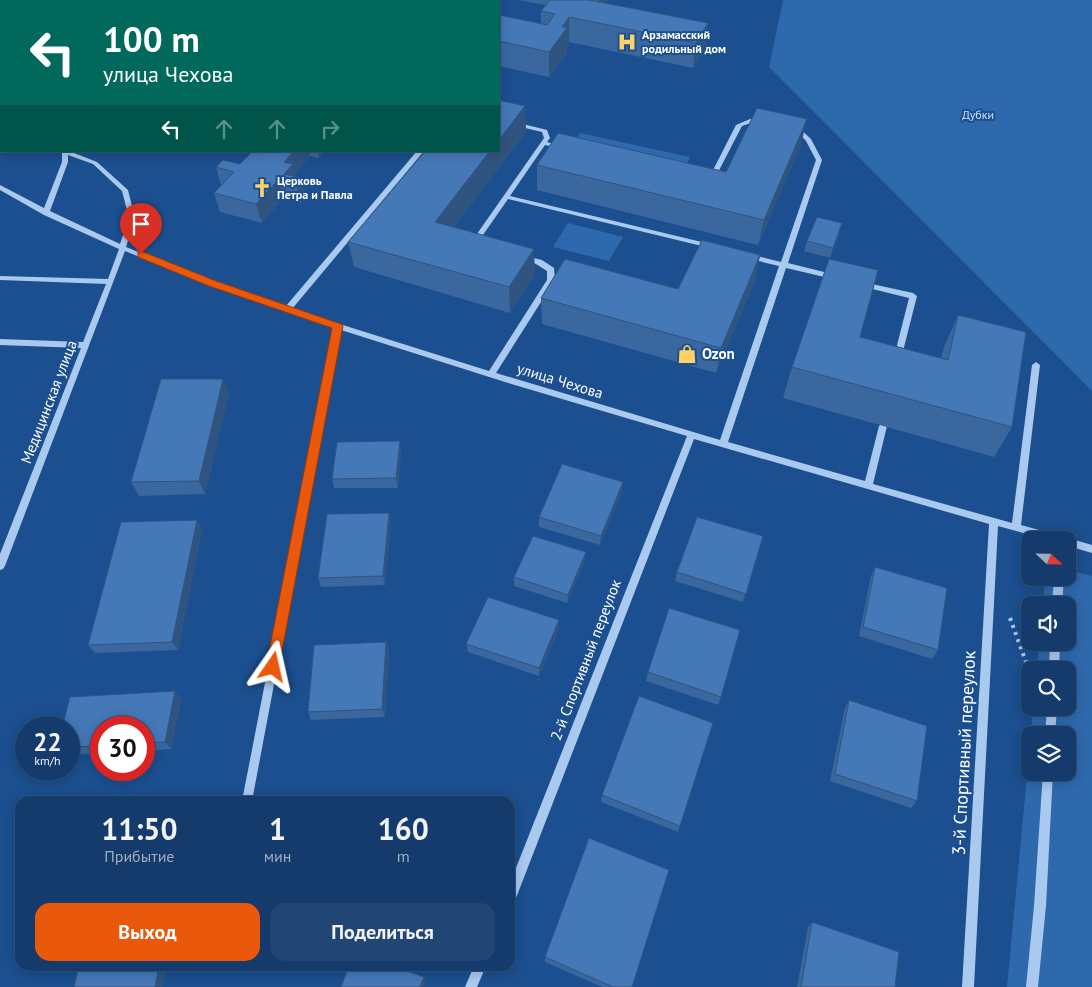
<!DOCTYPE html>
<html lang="ru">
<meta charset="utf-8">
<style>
:root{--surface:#143b6b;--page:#214673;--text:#f1f3f6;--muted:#9dadc1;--line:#33557e;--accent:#ea580c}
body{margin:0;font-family:"PT Sans",sans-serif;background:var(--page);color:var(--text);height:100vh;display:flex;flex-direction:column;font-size:19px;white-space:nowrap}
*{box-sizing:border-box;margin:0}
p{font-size:16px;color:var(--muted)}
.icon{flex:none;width:28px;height:28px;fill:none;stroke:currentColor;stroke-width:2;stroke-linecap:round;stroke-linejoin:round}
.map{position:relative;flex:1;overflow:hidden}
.drawer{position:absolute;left:15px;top:796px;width:500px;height:175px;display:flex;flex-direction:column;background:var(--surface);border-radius:15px;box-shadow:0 2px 12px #0003,0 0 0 1px var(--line)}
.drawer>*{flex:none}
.banner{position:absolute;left:0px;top:0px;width:500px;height:152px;box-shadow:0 2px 12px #0003,0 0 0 1px var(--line);background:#00695c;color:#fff;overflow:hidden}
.needle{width:32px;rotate:112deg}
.tools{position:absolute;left:1021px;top:531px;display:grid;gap:10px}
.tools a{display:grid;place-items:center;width:55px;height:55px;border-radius:10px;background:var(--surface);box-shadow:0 2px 12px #0003,0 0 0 1px var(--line);font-size:25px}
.speed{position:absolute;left:15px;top:716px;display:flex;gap:10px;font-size:25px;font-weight:700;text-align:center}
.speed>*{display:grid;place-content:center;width:65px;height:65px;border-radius:50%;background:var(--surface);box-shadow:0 2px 12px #0003,0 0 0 1px var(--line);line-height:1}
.speed small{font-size:12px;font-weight:400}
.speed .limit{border:8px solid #d22;background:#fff;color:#111}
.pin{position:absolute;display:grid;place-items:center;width:42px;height:42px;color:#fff;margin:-51px -21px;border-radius:50% 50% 50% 0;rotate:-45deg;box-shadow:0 0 5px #0007}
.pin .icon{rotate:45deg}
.me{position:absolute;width:55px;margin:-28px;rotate:11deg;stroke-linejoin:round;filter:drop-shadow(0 0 4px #0008)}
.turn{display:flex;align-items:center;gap:18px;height:105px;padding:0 20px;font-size:22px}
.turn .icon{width:65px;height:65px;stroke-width:2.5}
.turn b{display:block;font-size:35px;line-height:42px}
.lanes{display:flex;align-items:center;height:48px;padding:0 20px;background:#0003;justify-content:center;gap:25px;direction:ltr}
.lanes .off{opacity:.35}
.eta{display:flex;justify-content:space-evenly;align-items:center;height:85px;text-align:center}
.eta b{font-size:30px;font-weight:600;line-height:35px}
.cta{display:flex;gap:10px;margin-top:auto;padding:10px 20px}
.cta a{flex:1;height:58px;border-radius:15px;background:var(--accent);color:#fff;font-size:20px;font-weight:600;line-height:58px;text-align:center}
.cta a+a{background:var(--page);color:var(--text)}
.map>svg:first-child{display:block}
</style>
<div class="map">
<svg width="1092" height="987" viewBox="0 0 1092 987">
<rect width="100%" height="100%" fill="#1b4f8f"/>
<!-- green -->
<g fill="#2e69ad">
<polygon points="783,0 1092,0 1092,391 769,67"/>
<polygon points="580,133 690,157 686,166 575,141"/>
<polygon points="568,223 623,237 609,261 553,247"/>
<polygon points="1068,570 1092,576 1092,987 1007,987 1030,744 1030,772 1068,772 1068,735 1031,735 1033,708 1068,708 1068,670 1037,670 1039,643 1068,642 1068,605 1043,605 1045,578 1068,578"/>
</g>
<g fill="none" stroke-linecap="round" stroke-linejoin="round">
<!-- path -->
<polyline stroke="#a9c9ee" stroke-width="4" stroke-dasharray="3 4.5" stroke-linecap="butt" points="1010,618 1030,673"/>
<!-- minor -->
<g fill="#a9c9ee" fill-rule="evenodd">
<polygon points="1,17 1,21 0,22 0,18"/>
<polygon points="499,118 547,130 550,138 547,142 565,147 562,149 545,145 510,196 710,244 714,246 710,248 508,199 476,245 472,245 472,241 544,138 542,132 499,122"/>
<polygon points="750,119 761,119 764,121 761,123 751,123 742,126 714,180 711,182 709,181 708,180 736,125"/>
<path d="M796,125L811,139L822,160L788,263L836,275L837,277L833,279L786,268L728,442L865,481L879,426L883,423L887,426L873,484L1012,523L1032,365L1036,362L1040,365L1021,525L1061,536L1065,539L1068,538L1092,545V553L1068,546V540H1048L998,526L974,987H962L989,524L694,439L516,898L514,902L510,904V883L687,436L505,382L341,330L252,801H242L334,328L207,284L125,251L5,566L3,569L0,570V554L81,348L0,345V339L83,342L106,284L0,280V276L108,279L119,249L44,215L0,190V185L44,208L62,162V151H69L97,162L128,190L135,218L126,247L212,281L286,306L417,151H424L292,309L489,371L547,280V271L536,264L522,260L521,258L525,256L542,260L554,268L555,280L496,373L720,440L779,266L746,258L745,256L749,254L781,262L816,160L806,141L793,127ZM68,155L93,164L122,191L129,218L120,244L50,211L68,162Z"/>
<rect x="0" y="132" width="1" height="4"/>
<polygon points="860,282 863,282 913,293 917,296 901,359 895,359 894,357 909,298 860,286"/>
<polygon points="1054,578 1064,578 1062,605 1052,605"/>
<polygon points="1050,642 1060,642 1059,670 1049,670"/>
<polygon points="1047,708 1057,708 1055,735 1045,735"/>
<polygon points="1043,772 1053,772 1046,906 1038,987 1026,987 1034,906"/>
<polygon points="474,966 486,966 477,987 465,987"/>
</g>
</g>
<!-- wall -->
<g fill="#3a679d">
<polygon points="519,0 608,0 606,3 708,23 705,48 693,68 569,42 567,44 567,53 549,77 499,66 499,15 541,23 541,11 545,5"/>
<rect x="0" y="59" width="1" height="34"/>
<polygon points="525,106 526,132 454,227 535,275 510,313 354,267 348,242"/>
<polygon points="801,145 758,245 537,190 537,165 726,172"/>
<polygon points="262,151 325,151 319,158 310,156 295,173 296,177 301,178 306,197 301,203 283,198 262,223 220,212 214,193 221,185 216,167 240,164 260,153"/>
<polygon points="839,234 830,258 804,251 807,241"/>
<polygon points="760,255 755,281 716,373 542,324 541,298 678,289"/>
<polygon points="958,315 1012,427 994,457 783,398 792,367 860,337 941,358 944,347"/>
<polygon points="229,393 205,494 139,496 131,482"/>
<polygon points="401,451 398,488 334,488 332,479"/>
<polygon points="623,482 622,491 600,545 539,527 539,517"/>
<polygon points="389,513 391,523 385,585 321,587 318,578"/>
<polygon points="197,520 202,529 178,650 95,653 88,645"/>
<polygon points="763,536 743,602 675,581 677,572"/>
<polygon points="585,561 567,603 514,586 514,577"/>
<polygon points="875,567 938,650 932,659 859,636 871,576"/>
<polygon points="559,628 539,676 468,652 466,644"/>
<polygon points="386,642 389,650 385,717 311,720 308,712"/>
<polygon points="648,672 721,697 718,705 646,681"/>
<polygon points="181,699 171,749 144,751 144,728 101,728 101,753 69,755 69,728"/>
<polygon points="849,700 917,801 911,808 830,781 845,708"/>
<polygon points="713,723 678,832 601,802 602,795"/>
<polygon points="812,922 895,987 797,987 808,927"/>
<polygon points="545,957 632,987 602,987 545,962"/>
</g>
<!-- shaded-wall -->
<g fill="#305480">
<polygon points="598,0 608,0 597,15"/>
<polygon points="569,17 569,42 567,44 567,53 549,77 549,52 562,27"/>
<polygon points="708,23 705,48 693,68 696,43"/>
<polygon points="525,106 526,132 438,248 435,222 490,151 499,151 499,140"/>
<polygon points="807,119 801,145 758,245 764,220"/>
<polygon points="294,151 309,151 310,156 295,173 298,182 301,178 306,197 301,203 296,184 284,174 284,162"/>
<polygon points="318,151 325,151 319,158"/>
<polygon points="279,179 283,198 262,223 256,204"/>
<polygon points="842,223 839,234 830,258 833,248"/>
<polygon points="534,249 535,275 510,313 509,287"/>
<polygon points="760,255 755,281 716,373 721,348"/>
<polygon points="223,379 229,393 205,494 199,481"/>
<polygon points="400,441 401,451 398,488 396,478"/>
<polygon points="623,482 622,491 600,545 601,536"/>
<polygon points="389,513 391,523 385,585 383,576"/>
<polygon points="197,520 202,529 178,650 172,642"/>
<polygon points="586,552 585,561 567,603 568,595"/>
<polygon points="559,620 559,628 539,676 539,668"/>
<polygon points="386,642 389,650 385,717 382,709"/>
<polygon points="175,691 181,699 171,749 165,742"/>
<polygon points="159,966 167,966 162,987 155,987"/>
<polygon points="424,977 426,982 424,987 420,987"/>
</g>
<!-- building -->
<g fill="#4478b7" stroke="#305480">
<polygon points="76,0 94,0 99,1 74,1"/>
<polygon points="550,0 589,0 708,23 696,43 569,17 562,27 567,28 549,52 499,41 499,15 547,25 555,14 541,11"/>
<polygon points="0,59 1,59 1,83 0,84"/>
<polygon points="499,100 525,106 499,140"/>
<polygon points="757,108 807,119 764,220 537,165 558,133 726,172"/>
<polygon points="262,151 294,151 284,162 293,164 284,174 301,178 296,184 279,179 256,204 214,193 234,172 216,167 223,160 240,164 252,152 260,153"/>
<polygon points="425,151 490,151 435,222 534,249 509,287 348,242"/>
<polygon points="817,217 842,223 833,248 807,241"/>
<polygon points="702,240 760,255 721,348 541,298 565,259 678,289"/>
<polygon points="829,259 878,270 860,337 948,360 958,315 1026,332 1012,427 792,367"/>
<polygon points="161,379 223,379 199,481 131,482"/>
<polygon points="400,441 396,478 332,479 337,442"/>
<polygon points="562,464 623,482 601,536 539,517"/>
<polygon points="389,513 383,576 318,578 327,514"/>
<polygon points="697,517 763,536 746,594 677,572"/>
<polygon points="197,520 172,642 88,645 121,522"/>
<polygon points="533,536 586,552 568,595 514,577"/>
<polygon points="875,567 947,588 938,650 863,627"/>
<polygon points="488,597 559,620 539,668 466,644"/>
<polygon points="669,608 740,630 721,697 648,672"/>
<polygon points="386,642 382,709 308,712 314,645"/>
<polygon points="175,691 165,742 144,743 144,728 101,728 101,746 69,747 69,728 62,728 70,697"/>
<polygon points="639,696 713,723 680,826 602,795"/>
<polygon points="849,700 927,726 917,801 835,774"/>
<polygon points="589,838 669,870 632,987 613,987 545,957"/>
<polygon points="812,922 899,952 895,987 801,987"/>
<polygon points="79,966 159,966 155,987 74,987"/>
<polygon points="349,966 392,966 424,977 420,987 341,987"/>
</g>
<!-- route -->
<polygon fill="#ea580c" stroke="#983908" points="141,251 216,281 341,324 343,326 279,667 277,672 273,673 268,672 266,667 332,328 209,286 138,257 138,252"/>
<!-- icons -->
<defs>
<g id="hospital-bare" transform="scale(1.5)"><path d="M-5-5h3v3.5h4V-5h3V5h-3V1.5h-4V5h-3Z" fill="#ffd166" stroke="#1b4f8f" stroke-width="2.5" paint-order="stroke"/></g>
<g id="church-bare" transform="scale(1.5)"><path d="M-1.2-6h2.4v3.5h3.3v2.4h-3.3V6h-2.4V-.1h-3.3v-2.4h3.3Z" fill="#ffd166" stroke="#1b4f8f" stroke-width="2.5" paint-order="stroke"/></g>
<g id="shop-bare" transform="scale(1.5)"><path d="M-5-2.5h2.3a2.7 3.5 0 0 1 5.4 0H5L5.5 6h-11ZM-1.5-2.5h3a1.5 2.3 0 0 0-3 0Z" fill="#ffd166" stroke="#1b4f8f" stroke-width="2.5" paint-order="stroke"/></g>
</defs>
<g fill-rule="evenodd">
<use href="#hospital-bare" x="627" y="42"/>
<use href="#church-bare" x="262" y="188"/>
<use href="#shop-bare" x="687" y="354"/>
</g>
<g text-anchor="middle" stroke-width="4" stroke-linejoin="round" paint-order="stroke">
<!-- far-poi labels -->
<g font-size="12" font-weight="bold" fill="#fff" stroke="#1b4f8f" text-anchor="start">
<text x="642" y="39">Арзамасский<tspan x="642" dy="14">родильный дом</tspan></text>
<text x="277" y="185">Церковь<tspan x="277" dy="14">Петра и Павла</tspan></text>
</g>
<!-- far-park labels -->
<g font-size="12" fill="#cfe3fa" stroke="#1b4f8f">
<text x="978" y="119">Дубки</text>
</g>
<!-- poi labels -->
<g font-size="15" font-weight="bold" fill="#fff" stroke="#1b4f8f" text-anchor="start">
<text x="702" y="359">Ozon</text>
</g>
<!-- street labels -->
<g font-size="15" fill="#fff" stroke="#1b4f8f">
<text transform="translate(560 381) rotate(17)" y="5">улица Чехова</text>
<text transform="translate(49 402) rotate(-69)" y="5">Медицинская улица</text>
<text transform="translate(586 660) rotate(-69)" y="5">2-й Спортивный переулок</text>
</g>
<!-- near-street labels -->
<g font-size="18" fill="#fff" stroke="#1b4f8f">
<text transform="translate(964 753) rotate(-87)" y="6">3-й Спортивный переулок</text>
</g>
</g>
</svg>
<div class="tools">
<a><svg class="needle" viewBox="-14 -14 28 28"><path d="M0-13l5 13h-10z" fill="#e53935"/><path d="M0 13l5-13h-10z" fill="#9dadc1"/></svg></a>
<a><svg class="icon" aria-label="sound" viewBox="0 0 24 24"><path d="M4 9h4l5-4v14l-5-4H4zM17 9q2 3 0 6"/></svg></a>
<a><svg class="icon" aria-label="search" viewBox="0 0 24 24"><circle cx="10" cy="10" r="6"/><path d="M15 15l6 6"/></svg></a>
<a><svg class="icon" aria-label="layers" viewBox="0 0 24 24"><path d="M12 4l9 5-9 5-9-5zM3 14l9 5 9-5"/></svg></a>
</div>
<div class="speed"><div>22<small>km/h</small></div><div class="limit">30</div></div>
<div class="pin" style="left:141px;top:254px;background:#d93025"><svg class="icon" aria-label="arrive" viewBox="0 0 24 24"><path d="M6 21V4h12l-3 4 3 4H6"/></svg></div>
<svg class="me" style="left:273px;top:667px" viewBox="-20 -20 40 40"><path d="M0-17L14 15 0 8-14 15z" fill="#ea580c" stroke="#fff" stroke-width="4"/></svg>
<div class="banner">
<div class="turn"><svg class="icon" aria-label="left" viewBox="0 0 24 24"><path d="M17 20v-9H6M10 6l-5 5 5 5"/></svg><div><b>100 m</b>улица Чехова</div></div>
<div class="lanes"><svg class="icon" aria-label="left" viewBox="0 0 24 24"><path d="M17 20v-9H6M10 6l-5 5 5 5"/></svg><svg class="icon off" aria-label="ahead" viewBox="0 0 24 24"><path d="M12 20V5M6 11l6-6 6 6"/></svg><svg class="icon off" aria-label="ahead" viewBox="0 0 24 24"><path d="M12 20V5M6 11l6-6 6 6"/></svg><svg class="icon off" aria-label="right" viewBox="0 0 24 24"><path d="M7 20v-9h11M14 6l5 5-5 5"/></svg></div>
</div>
<section class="drawer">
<div class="eta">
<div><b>11:50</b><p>Прибытие</p></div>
<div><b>1</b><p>мин</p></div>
<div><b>160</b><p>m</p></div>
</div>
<div class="cta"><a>Выход</a><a>Поделиться</a></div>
</section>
</div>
